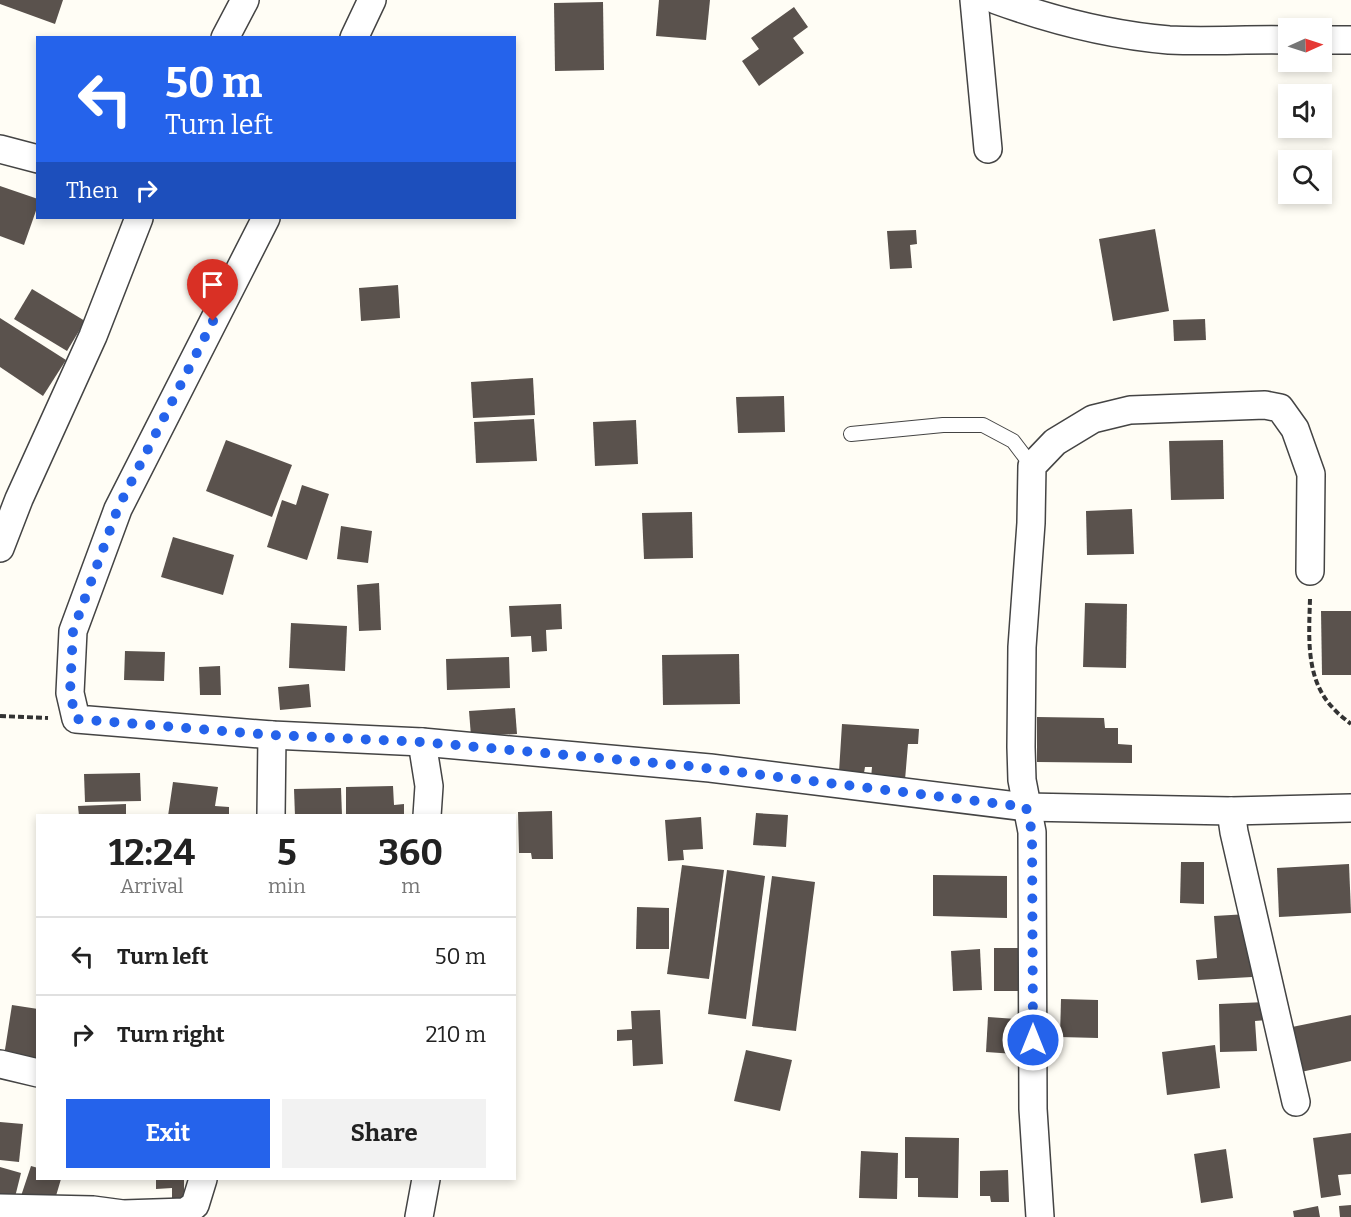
<!DOCTYPE html>
<style>
:root{--surface:#fff;--page:#f2f2f2;--text:#222;--muted:#767676;--line:#e0e0e0;--accent:#2563eb}
body{margin:0;font-family:Bitter,serif;background:var(--page);color:var(--text);height:100vh;display:flex;flex-direction:column;font-size:22px;white-space:nowrap}
*{box-sizing:border-box;margin:0}
p{font-size:20px;color:var(--muted)}
.icon{flex:none;width:33px;height:33px;fill:none;stroke:currentColor;stroke-width:2;stroke-linecap:round;stroke-linejoin:round}
.map{position:relative;flex:1;overflow:hidden}
.panel{position:absolute;left:36px;top:814px;width:480px;height:366px;display:flex;flex-direction:column;background:var(--surface);border-radius:0px;box-shadow:0 3px 9px #0003}
.panel>*{flex:none}
.guide{position:absolute;left:36px;top:36px;width:480px;height:183px;border-radius:0px;box-shadow:0 3px 9px #0003;background:#2563eb;color:#fff;overflow:hidden}
.needle{width:39px;rotate:87deg}
.fabs{position:absolute;left:1278px;top:18px;display:grid;gap:12px}
.fabs a{display:grid;place-items:center;width:54px;height:54px;border-radius:0px;background:var(--surface);box-shadow:0 3px 9px #0003;font-size:30px}
.pin{position:absolute;display:grid;place-items:center;width:51px;height:51px;color:#fff;margin:-62px -26px;border-radius:50% 50% 50% 0;rotate:-45deg;box-shadow:0 0 6px #0007}
.pin .icon{rotate:45deg}
.me{position:absolute;width:66px;margin:-33px;rotate:0deg;stroke-linejoin:round;filter:drop-shadow(0 0 4px #0008)}
.turn{display:flex;align-items:center;gap:21px;height:126px;padding:0 30px;font-size:27px}
.turn .icon{width:78px;height:78px;stroke-width:2.5}
.turn b{display:block;font-size:42px;line-height:51px}
.then{display:flex;align-items:center;height:57px;padding:0 30px;background:#0003;gap:12px;font-size:22px}
.eta{display:flex;justify-content:space-evenly;align-items:center;height:102px;text-align:center}
.eta b{font-size:36px;font-weight:700;line-height:42px}
.primary-button{display:flex;gap:12px;margin-top:auto;padding:12px 30px}
.primary-button a{flex:1;height:69px;border-radius:0px;background:var(--accent);color:#fff;font-size:24px;font-weight:700;line-height:69px;text-align:center}
.primary-button a+a{background:var(--page);color:var(--text)}
ul{padding:0;list-style:none}
li{display:flex;align-items:center;gap:18px;height:78px;padding:0 30px;border-top:2px solid var(--line)}
li div{flex:1}
li b{display:block;font-size:22px}
li em{font-style:normal}
.map>svg:first-child{display:block}
</style>
<div class="map">
<svg width="1351" height="1217" viewBox="0 0 1351 1217">
<rect width="100%" height="100%" fill="#fffdf5"/>
<!-- building -->
<g fill="#5a524d">
<polygon points="0,0 63,0 55,24 0,4"/>
<polygon points="659,0 710,0 706,40 656,36"/>
<polygon points="603,2 604,70 555,71 554,3"/>
<polygon points="794,7 808,27 793,38 804,53 759,86 742,61 759,49 751,38"/>
<polygon points="0,186 38,199 38,205 24,245 0,236"/>
<polygon points="1155,229 1169,311 1113,321 1099,239"/>
<polygon points="916,230 917,244 910,245 912,268 890,269 887,231"/>
<polygon points="398,285 400,318 361,321 359,288"/>
<polygon points="32,289 85,321 67,351 14,319"/>
<polygon points="0,318 66,360 43,396 0,367"/>
<polygon points="1205,319 1206,340 1174,341 1173,320"/>
<polygon points="533,378 535,415 473,418 471,382"/>
<polygon points="784,396 785,432 738,433 736,397"/>
<polygon points="534,419 537,461 476,463 474,422"/>
<polygon points="636,420 638,464 595,466 593,422"/>
<polygon points="226,440 292,465 272,517 206,491"/>
<polygon points="1223,440 1224,499 1171,500 1169,441"/>
<polygon points="302,485 329,494 307,560 267,547 282,500 296,505"/>
<polygon points="1132,509 1134,554 1087,555 1086,511"/>
<polygon points="692,512 693,558 644,559 642,513"/>
<polygon points="341,526 372,531 368,563 337,559"/>
<polygon points="173,537 234,555 223,595 161,577"/>
<polygon points="379,583 381,630 359,631 357,585"/>
<polygon points="1085,603 1127,604 1126,668 1083,667"/>
<polygon points="561,604 562,629 546,630 547,651 532,652 531,636 511,637 509,606"/>
<polygon points="1321,611 1351,611 1351,675 1322,675"/>
<polygon points="291,623 347,626 345,671 289,668"/>
<polygon points="125,651 165,652 164,681 124,680"/>
<polygon points="739,654 740,704 663,705 662,655"/>
<polygon points="509,657 510,688 447,690 446,659"/>
<polygon points="220,666 221,695 200,695 199,667"/>
<polygon points="309,684 311,707 280,710 278,687"/>
<polygon points="515,708 517,734 471,736 469,711"/>
<polygon points="1037,717 1104,718 1105,728 1118,728 1118,744 1132,745 1132,763 1037,762"/>
<polygon points="842,724 919,729 918,744 908,744 905,780 871,778 872,767 865,767 864,773 839,772"/>
<polygon points="140,773 141,801 85,802 84,774"/>
<polygon points="173,782 218,787 215,806 229,807 229,816 168,816"/>
<polygon points="393,786 394,805 404,804 404,816 346,816 346,787"/>
<polygon points="341,788 342,816 295,816 294,789"/>
<polygon points="126,804 126,816 79,816 78,806"/>
<polygon points="552,811 553,859 532,859 531,853 519,853 518,812"/>
<polygon points="756,813 788,815 786,847 753,845"/>
<polygon points="701,817 703,849 683,850 684,860 668,861 665,820"/>
<polygon points="1181,862 1204,862 1204,904 1180,903"/>
<polygon points="1349,864 1351,913 1279,917 1277,868"/>
<polygon points="682,865 724,870 709,979 667,974"/>
<polygon points="727,870 765,876 746,1019 708,1014"/>
<polygon points="933,875 1007,876 1007,918 933,916"/>
<polygon points="772,876 815,882 796,1031 752,1026"/>
<polygon points="637,907 669,908 669,949 636,949"/>
<polygon points="1248,914 1252,977 1198,980 1196,960 1217,958 1214,916"/>
<polygon points="994,948 1022,948 1023,991 994,991"/>
<polygon points="980,949 982,990 953,991 951,951"/>
<polygon points="1061,999 1098,1000 1098,1038 1060,1037"/>
<polygon points="1266,1002 1267,1020 1255,1021 1257,1051 1220,1052 1219,1004"/>
<polygon points="12,1005 38,1009 38,1062 4,1056"/>
<polygon points="660,1010 663,1064 633,1066 632,1040 617,1041 617,1030 632,1029 631,1011"/>
<polygon points="1351,1015 1351,1061 1301,1072 1292,1027"/>
<polygon points="988,1017 1016,1019 1015,1054 986,1052"/>
<polygon points="1215,1045 1220,1088 1167,1095 1162,1052"/>
<polygon points="746,1050 792,1060 780,1111 734,1101"/>
<polygon points="0,1122 23,1124 19,1162 0,1160"/>
<polygon points="1351,1133 1351,1174 1338,1175 1341,1195 1321,1198 1313,1138"/>
<polygon points="905,1137 959,1138 958,1198 918,1197 918,1178 905,1178"/>
<polygon points="1226,1149 1233,1198 1201,1203 1194,1154"/>
<polygon points="861,1151 898,1153 897,1199 859,1198"/>
<polygon points="31,1166 38,1168 38,1179 61,1179 53,1206 21,1196"/>
<polygon points="0,1167 21,1173 12,1209 0,1206"/>
<polygon points="1008,1170 1009,1202 991,1202 990,1196 980,1196 980,1171"/>
<polygon points="156,1179 184,1179 184,1201 172,1201 172,1188 156,1189"/>
<polygon points="1351,1205 1351,1217 1340,1217 1339,1206"/>
<polygon points="1318,1206 1320,1217 1294,1217 1293,1211"/>
</g>
<g fill="none" stroke-linecap="round" stroke-linejoin="round">
<!-- lane casing -->
<g stroke="#444" stroke-width="16">
<polyline id="lane" points="851,434 943,425 983,425 1013,441 1032,466"/>
</g>
<!-- street casing -->
<g stroke="#444" stroke-width="30">
<g id="street">
<polyline points="974,0 988,149"/>
<path d="M996,0C1051,20 1110,35 1169,40C1209,42 1249,39 1288,40"/>
<polyline points="225,38 245,0"/>
<polyline points="354,38 372,0"/>
<polyline points="1322,40 1351,40"/>
<polyline points="0,149 38,159"/>
<polyline points="266,218 118,509 73,631 70,693 76,719 272,735 422,742 710,768 1026,807 1231,811 1351,808"/>
<polyline points="0,548 19,499 93,336 139,218"/>
<polyline points="422,742 429,786 427,816"/>
<polyline points="1231,811 1234,832 1296,1102"/>
<polyline points="271,816 272,735"/>
<polyline points="0,1064 38,1073"/>
<polyline points="0,1208 93,1210 123,1214 185,1212 195,1205 203,1179"/>
<polyline points="419,1217 426,1179"/>
<polyline points="1040,1217 1033,1109 1032,832 1022,780 1021,747 1022,647 1031,523 1032,466 1055,442 1093,419 1130,410 1265,405 1280,408 1295,429 1311,474 1310,571"/>
</g>
</g>
<!-- path -->
<g stroke="#333" stroke-width="4" stroke-dasharray="6 3" stroke-linecap="butt">
<path d="M1310,599C1309,636 1305,679 1333,708C1338,714 1345,719 1351,724"/>
<polyline points="0,716 48,718"/>
</g>
<!-- lane -->
<use href="#lane" stroke="#fff" stroke-width="14"/>
<!-- street -->
<use href="#street" stroke="#fff" stroke-width="27"/>
</g>
<g fill="none" stroke-linecap="round" stroke-linejoin="round">
<!-- route -->
<polyline stroke="#2563eb" stroke-width="10" stroke-dasharray="0 18" points="213,321 118,508 73,631 70,693 76,719 272,735 422,742 688,766 1026,807 1032,832 1033,1040"/>
</g>
</svg>
<div class="fabs">
<a><svg class="needle" viewBox="-14 -14 28 28"><path d="M0-13l5 13h-10z" fill="#e53935"/><path d="M0 13l5-13h-10z" fill="#767676"/></svg></a>
<a><svg class="icon" aria-label="sound" viewBox="0 0 24 24"><path d="M4 9h4l5-4v14l-5-4H4zM17 9q2 3 0 6"/></svg></a>
<a><svg class="icon" aria-label="search" viewBox="0 0 24 24"><circle cx="10" cy="10" r="6"/><path d="M15 15l6 6"/></svg></a>
</div>
<div class="pin" style="left:213px;top:321px;background:#d93025"><svg class="icon" aria-label="arrive" viewBox="0 0 24 24"><path d="M6 21V4h12l-3 4 3 4H6"/></svg></div>
<svg class="me" style="left:1033px;top:1040px" viewBox="-20 -20 40 40"><circle r="17" fill="#2563eb" stroke="#fff" stroke-width="3"/><path d="M0-11L8 9 0 5-8 9z" fill="#fff"/></svg>
<div class="guide">
<div class="turn"><svg class="icon" aria-label="left" viewBox="0 0 24 24"><path d="M17 20v-9H6M10 6l-5 5 5 5"/></svg><div><b>50 m</b>Turn left</div></div>
<div class="then">Then<svg class="icon" aria-label="right" viewBox="0 0 24 24"><path d="M7 20v-9h11M14 6l5 5-5 5"/></svg></div>
</div>
<section class="panel">
<div class="eta">
<div><b>12:24</b><p>Arrival</p></div>
<div><b>5</b><p>min</p></div>
<div><b>360</b><p>m</p></div>
</div>
<ul>
<li><svg class="icon" aria-label="left" viewBox="0 0 24 24"><path d="M17 20v-9H6M10 6l-5 5 5 5"/></svg><div><b>Turn left</b></div><em>50 m</em></li>
<li><svg class="icon" aria-label="right" viewBox="0 0 24 24"><path d="M7 20v-9h11M14 6l5 5-5 5"/></svg><div><b>Turn right</b></div><em>210 m</em></li>
</ul>
<div class="primary-button"><a>Exit</a><a>Share</a></div>
</section>
</div>
